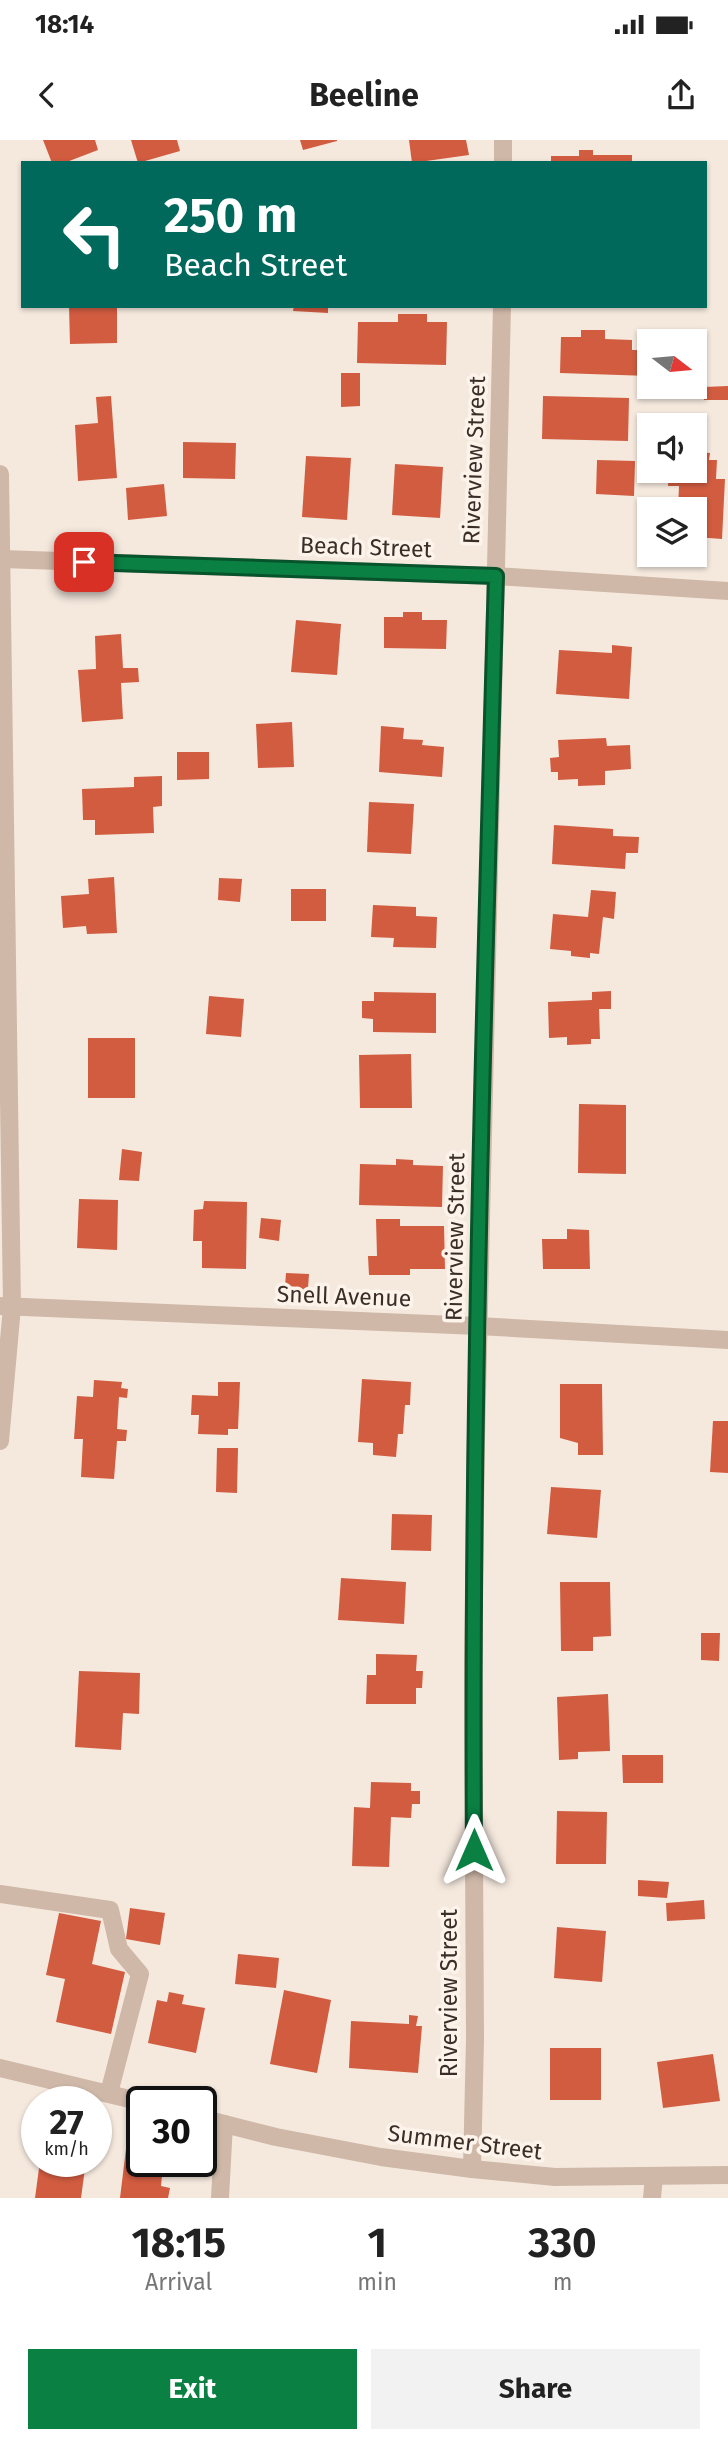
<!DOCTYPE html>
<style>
:root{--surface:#fff;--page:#f2f2f2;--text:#222;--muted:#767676;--accent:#0b8043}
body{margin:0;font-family:"Fira Sans",sans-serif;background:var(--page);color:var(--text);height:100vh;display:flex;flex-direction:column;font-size:26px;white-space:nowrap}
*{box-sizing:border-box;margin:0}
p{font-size:23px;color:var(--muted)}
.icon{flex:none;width:38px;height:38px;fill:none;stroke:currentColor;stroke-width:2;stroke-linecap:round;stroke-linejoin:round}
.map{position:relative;height:2058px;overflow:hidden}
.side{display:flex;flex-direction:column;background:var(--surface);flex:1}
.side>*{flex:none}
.top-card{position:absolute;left:21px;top:21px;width:686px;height:147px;border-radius:0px;box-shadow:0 2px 5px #0004;background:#00695c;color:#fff;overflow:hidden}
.needle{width:46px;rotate:106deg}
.buttons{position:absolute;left:637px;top:189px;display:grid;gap:14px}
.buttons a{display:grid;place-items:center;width:70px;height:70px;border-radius:0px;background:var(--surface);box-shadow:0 2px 5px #0004;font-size:35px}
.speed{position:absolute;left:21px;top:1946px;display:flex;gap:14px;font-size:35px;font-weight:700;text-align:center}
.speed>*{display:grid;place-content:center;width:91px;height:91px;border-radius:50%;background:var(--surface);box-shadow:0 2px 5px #0004;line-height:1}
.speed small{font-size:18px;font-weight:400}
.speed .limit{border:4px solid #111;border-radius:10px;background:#fff;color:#111}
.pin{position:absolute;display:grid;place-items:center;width:60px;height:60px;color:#fff;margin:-30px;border-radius:14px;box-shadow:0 4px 10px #0006}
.me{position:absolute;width:77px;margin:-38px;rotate:0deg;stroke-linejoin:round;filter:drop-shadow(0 0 5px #0008)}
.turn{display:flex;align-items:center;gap:24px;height:147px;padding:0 28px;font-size:32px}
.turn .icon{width:91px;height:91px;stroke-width:2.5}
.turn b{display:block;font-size:49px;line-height:60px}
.eta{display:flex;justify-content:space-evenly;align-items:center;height:119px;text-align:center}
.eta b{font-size:42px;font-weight:700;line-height:49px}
.cta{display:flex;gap:14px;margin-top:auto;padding:14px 28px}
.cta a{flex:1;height:80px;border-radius:0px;background:var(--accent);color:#fff;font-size:28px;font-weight:700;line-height:80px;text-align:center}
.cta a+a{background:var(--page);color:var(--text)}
.status{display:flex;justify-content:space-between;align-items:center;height:49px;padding:0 35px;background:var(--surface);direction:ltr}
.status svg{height:19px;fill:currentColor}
header{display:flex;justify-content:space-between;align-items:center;height:91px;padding:0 28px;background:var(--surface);font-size:32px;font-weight:700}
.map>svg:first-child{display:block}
</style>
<div class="status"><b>18:14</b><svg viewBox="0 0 49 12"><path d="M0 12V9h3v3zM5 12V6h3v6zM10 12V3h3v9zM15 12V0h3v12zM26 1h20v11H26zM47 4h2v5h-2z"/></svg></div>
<header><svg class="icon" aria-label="back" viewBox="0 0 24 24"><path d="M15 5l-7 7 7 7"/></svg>Beeline<svg class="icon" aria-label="share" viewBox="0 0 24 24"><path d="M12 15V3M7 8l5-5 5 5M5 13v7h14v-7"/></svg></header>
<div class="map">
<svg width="728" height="2058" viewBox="0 0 728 2058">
<rect width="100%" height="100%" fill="#f5e9de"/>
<!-- building -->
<g fill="#d15c40">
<polygon points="43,0 95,0 98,10 64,23 52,23"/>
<polygon points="131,0 177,0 180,11 138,23"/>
<polygon points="300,0 337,0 337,1 303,10"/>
<polygon points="409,0 466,0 469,15 412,23"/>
<polygon points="579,10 593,10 593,15 632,15 632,23 551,23 551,16 579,16"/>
<polygon points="69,166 117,166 117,203 70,204"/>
<polygon points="294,166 328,166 328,173 293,171"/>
<polygon points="398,174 427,174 427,182 447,182 446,225 357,223 358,182 398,182"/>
<polygon points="581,190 605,190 605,199 632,200 632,210 649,210 649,236 560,233 561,197 581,197"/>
<polygon points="341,233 360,233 360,266 341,267"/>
<polygon points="728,246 728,260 704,260 704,247"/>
<polygon points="111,256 117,338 78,341 75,285 98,283 96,257"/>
<polygon points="543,256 629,258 628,301 542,299"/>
<polygon points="183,302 236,303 235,339 183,338"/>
<polygon points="695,312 710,313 709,320 717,320 716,339 725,339 722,399 695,397 695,369 678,369 679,346 668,346 669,331 695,331"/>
<polygon points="306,316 351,318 347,380 302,377"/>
<polygon points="597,320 635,321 634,356 596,354"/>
<polygon points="395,324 443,327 440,378 392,375"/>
<polygon points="164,344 167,376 128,380 126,348"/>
<polygon points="403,472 422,472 422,480 447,480 446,509 384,508 384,477 403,477"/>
<polygon points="296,480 341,484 337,535 291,532"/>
<polygon points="121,494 123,528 138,528 139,542 121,543 123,579 82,582 78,530 96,529 95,496"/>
<polygon points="612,505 632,507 629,559 556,554 559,510 612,513"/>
<polygon points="292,582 294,627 258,628 256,584"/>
<polygon points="381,586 404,588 403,599 423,600 422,605 444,607 442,637 379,632"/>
<polygon points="606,598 607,606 630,605 631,629 605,631 605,645 578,646 578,639 558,640 558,632 551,632 550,618 559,617 558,600"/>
<polygon points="177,612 209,612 209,639 177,640"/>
<polygon points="162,636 162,666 153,667 154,693 95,695 95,680 83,680 82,649 134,647 134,637"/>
<polygon points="369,662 414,664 411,714 367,712"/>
<polygon points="554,685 613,689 613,696 639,697 638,713 626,713 625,729 552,724"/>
<polygon points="114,737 117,793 87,794 86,786 63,788 61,756 89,754 88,739"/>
<polygon points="219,738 242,739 240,762 218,760"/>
<rect x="291" y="749" width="35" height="32"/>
<polygon points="591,750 616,752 614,779 603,777 599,814 590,813 590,818 571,816 571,811 550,809 553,774 588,777"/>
<polygon points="373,765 416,767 416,776 437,777 436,808 393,807 394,798 371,797"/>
<polygon points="611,851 611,869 599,869 600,899 591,899 591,904 567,905 567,897 549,898 548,862 592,860 592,852"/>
<polygon points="374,852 436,853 436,893 373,892 373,879 362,878 362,861 374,861"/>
<polygon points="209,856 244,859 241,897 206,894"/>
<rect x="88" y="898" width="47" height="60"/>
<polygon points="411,914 412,968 360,968 359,915"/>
<polygon points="579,964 626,965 626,1034 578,1033"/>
<polygon points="122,1009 142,1012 139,1041 119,1040"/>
<polygon points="396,1019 413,1020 413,1025 443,1026 442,1067 359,1065 360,1024 396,1025"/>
<polygon points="79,1059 118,1060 117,1110 77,1108"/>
<polygon points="204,1061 247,1062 246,1129 202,1128 202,1101 193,1101 194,1070 203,1069"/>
<polygon points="261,1078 281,1080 279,1101 259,1098"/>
<polygon points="376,1079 400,1079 400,1086 444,1086 445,1129 410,1129 410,1135 369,1135 368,1116 377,1116"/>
<polygon points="567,1089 589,1090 590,1129 543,1129 542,1099 567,1099"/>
<polygon points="286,1133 309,1134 307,1161 284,1159"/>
<polygon points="362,1239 411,1242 410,1265 405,1265 403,1294 398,1294 396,1317 373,1315 373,1303 358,1302"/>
<polygon points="94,1240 122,1242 121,1248 128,1249 127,1258 119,1257 117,1289 127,1290 126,1301 117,1301 114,1339 81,1337 83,1299 74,1299 77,1256 93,1257"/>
<polygon points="218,1242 240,1242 238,1289 228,1289 228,1295 198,1294 199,1275 191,1275 192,1255 218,1256"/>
<polygon points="560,1244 602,1244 603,1315 578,1315 578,1303 560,1298"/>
<polygon points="713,1281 728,1281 728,1333 710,1332"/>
<polygon points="217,1308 238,1308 237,1353 216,1352"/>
<polygon points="551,1347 601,1350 597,1398 547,1394"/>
<polygon points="392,1374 432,1375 431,1411 391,1410"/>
<polygon points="341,1438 406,1442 404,1484 338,1480"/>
<polygon points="560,1442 610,1442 611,1496 593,1497 593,1511 561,1511"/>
<polygon points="701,1493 720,1493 719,1521 701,1520"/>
<polygon points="376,1514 417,1515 416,1531 423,1531 422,1548 416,1548 416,1564 366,1564 367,1535 376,1535"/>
<polygon points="79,1531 140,1533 139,1574 123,1573 121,1610 75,1607"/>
<polygon points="608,1554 610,1611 578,1612 578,1619 559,1620 557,1557"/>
<polygon points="622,1615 663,1615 663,1643 623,1643"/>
<polygon points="371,1642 411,1643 411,1651 420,1651 420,1664 412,1664 411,1678 391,1677 389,1727 352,1726 354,1667 370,1668"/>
<polygon points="557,1671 607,1672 606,1724 556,1724"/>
<polygon points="638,1740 669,1742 667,1758 638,1756"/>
<polygon points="704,1760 705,1779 667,1781 666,1763"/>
<polygon points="130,1768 165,1773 160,1805 126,1799"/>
<polygon points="59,1773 101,1781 92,1824 125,1832 111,1894 56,1882 65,1839 46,1835"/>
<polygon points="557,1787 606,1791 602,1842 554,1838"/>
<polygon points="238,1814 279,1818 276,1848 235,1844"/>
<polygon points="284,1850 331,1860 317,1933 270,1924"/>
<polygon points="169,1852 184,1855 182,1864 205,1868 196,1913 148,1903 157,1860 167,1862"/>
<polygon points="409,1875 418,1876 416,1886 422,1886 418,1933 349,1928 351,1881 409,1884"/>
<rect x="550" y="1908" width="51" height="52"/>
<polygon points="713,1914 720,1961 663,1968 657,1922"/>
<polygon points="126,2009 142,2010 142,2021 173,2021 173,2027 163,2025 161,2046 170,2048 168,2058 120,2058"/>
<polygon points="40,2021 86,2021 81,2058 35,2058"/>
</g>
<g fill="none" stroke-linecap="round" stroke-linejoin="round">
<!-- minor -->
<g stroke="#cfb8a8" stroke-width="18">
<polyline points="503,0 503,23"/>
<polyline points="0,334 12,1167 0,1301"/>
<polyline points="2,419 496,436 728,451"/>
<polyline points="0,1166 478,1186 728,1200"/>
<polyline points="0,1754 110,1770 119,1809 140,1834 109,1953"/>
<polyline points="0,1928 142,1962"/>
<polyline points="201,1978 276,1997 381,2017 472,2029 555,2037 728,2035"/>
<polyline points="472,2029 475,1899 473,1522 476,1298 502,166"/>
<polyline points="220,2058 224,1984"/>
<polyline points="652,2058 654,2036"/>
</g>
</g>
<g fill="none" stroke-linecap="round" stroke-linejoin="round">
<!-- route casing -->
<g stroke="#07532c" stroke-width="18">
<path id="route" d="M84,422L496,436C484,861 471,1286 474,1710"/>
</g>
<!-- route -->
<use href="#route" stroke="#0b8043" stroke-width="12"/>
</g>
<g text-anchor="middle" stroke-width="7" stroke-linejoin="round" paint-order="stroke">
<!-- street labels -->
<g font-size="23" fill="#3b2e29" stroke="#fcf3eb">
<text transform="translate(474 320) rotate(-88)" y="8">Riverview Street</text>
<text transform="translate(366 407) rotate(2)" y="8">Beach Street</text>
<text transform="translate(455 1097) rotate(-89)" y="8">Riverview Street</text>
<text transform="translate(344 1156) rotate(2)" y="8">Snell Avenue</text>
<text transform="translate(449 1853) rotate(-90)" y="8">Riverview Street</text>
<text transform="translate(465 2002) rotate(7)" y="8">Summer Street</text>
</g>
</g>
</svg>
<div class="buttons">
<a><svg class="needle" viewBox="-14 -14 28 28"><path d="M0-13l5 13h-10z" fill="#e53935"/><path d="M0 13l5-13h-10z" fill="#767676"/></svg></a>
<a><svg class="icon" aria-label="sound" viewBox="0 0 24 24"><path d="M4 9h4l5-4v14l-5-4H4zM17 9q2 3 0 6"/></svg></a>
<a><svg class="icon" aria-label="layers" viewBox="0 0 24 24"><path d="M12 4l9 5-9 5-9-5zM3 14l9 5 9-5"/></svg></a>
</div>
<div class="speed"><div>27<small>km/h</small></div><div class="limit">30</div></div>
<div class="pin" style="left:84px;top:422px;background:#d93025"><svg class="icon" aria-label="arrive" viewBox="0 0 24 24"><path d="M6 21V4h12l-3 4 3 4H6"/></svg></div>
<svg class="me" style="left:474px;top:1710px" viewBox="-20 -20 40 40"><path d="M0-17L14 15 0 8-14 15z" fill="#0b8043" stroke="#fff" stroke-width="4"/></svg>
<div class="top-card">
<div class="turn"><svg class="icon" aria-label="left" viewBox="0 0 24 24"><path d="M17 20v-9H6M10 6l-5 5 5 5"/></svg><div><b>250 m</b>Beach Street</div></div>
</div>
</div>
<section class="side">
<div class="eta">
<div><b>18:15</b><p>Arrival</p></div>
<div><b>1</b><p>min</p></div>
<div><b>330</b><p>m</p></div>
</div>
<div class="cta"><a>Exit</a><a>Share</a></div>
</section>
